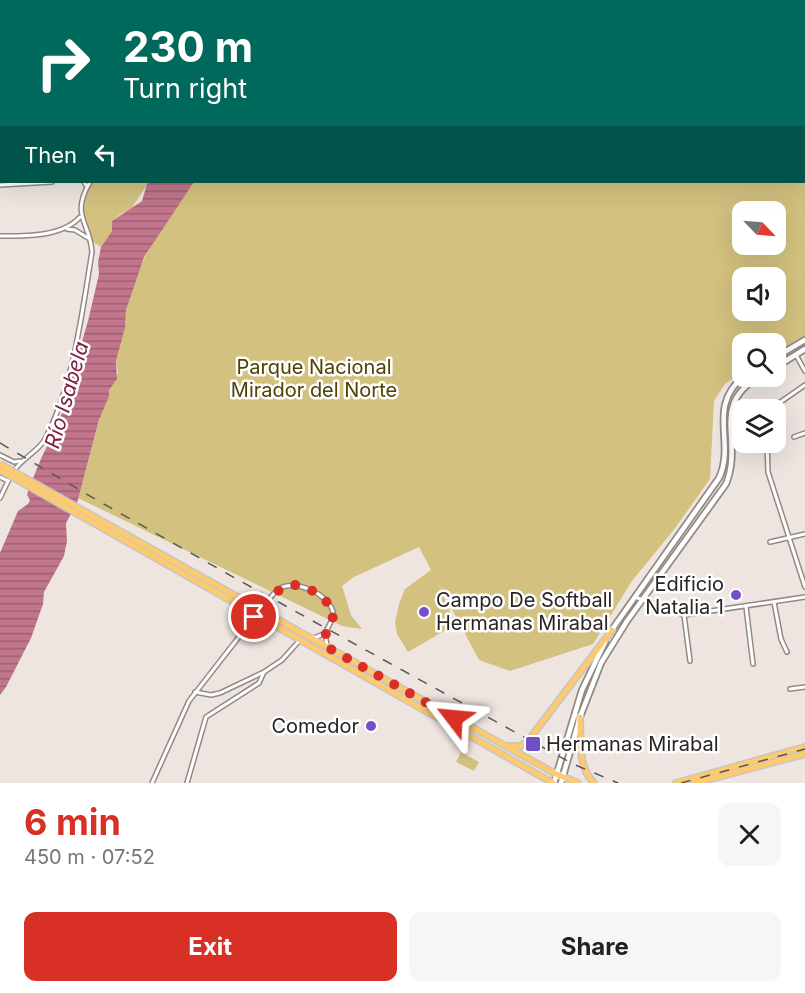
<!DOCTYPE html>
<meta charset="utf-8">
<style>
:root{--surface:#fff;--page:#f6f6f6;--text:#202124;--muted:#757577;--accent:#d93025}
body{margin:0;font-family:Inter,sans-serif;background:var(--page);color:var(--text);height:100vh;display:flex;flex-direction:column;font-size:22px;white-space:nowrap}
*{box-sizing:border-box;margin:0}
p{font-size:20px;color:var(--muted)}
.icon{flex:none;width:33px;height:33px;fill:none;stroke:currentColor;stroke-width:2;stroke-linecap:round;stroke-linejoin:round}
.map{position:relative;height:783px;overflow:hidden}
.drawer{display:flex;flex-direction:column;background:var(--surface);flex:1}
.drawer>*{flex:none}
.top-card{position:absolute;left:0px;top:0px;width:806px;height:183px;box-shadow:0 6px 24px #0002;background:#00695c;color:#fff;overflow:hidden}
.needle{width:39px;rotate:115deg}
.fabs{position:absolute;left:732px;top:201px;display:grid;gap:12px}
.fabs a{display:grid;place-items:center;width:54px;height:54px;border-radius:12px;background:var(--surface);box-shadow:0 6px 24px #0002;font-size:30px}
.pin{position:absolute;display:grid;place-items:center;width:51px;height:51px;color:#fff;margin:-26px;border:3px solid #fff;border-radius:50%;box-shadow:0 2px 6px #0007}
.me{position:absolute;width:66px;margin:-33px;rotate:299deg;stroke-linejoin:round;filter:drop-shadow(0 0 4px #0008)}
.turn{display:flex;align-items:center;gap:21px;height:126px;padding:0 24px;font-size:27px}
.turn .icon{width:78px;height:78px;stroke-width:2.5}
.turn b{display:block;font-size:42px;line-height:51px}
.then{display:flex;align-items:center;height:57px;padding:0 24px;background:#0003;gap:12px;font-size:22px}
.round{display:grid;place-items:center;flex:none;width:63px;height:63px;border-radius:12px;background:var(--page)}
.headline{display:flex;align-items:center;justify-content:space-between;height:102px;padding:0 24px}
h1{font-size:36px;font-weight:700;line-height:45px;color:var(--accent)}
.button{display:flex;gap:12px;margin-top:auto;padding:12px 24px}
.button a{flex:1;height:69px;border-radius:12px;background:var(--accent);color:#fff;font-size:24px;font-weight:700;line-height:69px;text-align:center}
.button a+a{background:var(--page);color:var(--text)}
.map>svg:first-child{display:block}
</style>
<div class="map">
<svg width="805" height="783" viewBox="0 0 805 783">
<defs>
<pattern id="water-rules" width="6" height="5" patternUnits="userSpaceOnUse" patternTransform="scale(1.5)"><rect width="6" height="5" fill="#c2768b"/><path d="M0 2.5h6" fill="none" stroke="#9e6171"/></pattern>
</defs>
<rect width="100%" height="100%" fill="#eee5e0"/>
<!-- green -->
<g fill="#d2c17f" fill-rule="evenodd">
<polygon points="49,0 308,0 48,2"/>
<path d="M358,0H805V338L776,354V344H742V372L725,384L714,401L710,479L676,527L632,581L593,644L510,671L479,660L438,583L454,621L451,627L408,652L397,634L395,622L399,604L405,589L431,570L419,547L354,577L342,586L351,615L362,629L342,626L78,498L101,414L109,390L118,373L116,361L125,328L126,310L139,268L154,240L194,182H804V2L357,1ZM742,212H776V244H742ZM742,278H776V310H742Z"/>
<path d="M90,182H149L131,209L122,213L112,221V231L101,247C98,245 92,242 89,238C78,222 81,198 90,182Z"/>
<polygon points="461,752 479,762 474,771 456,762"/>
</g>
<!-- water -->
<path fill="url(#water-rules)" d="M151,182H194L144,257L126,310L125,328L116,361L117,379L109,390V396L99,420L77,503L66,523L67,541L64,556L44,592L43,604L31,638L6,687L0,695V553L18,511L28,504L30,500L27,495C34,475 47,440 62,424L60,418L71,386L69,375L75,352L81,345L88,321L99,274L98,262L101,247L112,231V221L142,201L147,184Z"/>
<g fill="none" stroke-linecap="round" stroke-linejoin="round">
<!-- street casing -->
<g stroke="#928a85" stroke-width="6">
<g id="street">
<polyline points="57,2 57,0"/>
<polyline points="0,5 2,6"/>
<polyline points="0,47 2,46"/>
<polyline points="0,102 2,94"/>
<polyline points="0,120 2,121"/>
<polyline points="84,182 87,187"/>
<polyline points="0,185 52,182"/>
<polyline points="67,229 75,230 88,238"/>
<path d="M0,236C26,236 62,237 80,217"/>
<polyline points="796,355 805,371"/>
<polyline points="769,410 805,385"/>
<polyline points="794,437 805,433"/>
<polyline points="767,442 768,472 805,587"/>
<polyline points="0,455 14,462 20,461"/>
<path d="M14,471C22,458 39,451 45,439C74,384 82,312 92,252C90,222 70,216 90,182"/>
<polyline points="0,477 8,481"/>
<polyline points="0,498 10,477"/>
<polyline points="770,542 805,534"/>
<polyline points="635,597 684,615 805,597"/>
<polyline points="774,602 781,639 787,652"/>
<polyline points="746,607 753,664"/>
<path d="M260,610C266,603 272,594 279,589C294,578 329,594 333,612C335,619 327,626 326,633C325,637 327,643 327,647"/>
<polyline points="684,615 690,661"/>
<polyline points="314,638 326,633"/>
<polyline points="790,689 805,687"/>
<polyline points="195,692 211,695 220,693 264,672 282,660 300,640"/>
<polyline points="152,783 189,701 256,615"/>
<polyline points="187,783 206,717 259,683 264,672"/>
</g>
</g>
<!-- secondary casing -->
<g stroke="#928a85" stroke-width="8">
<g id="secondary">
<polyline points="0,63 2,67"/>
<polyline points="0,82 2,91"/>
<polyline points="0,158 2,149"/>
<polyline points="0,175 2,171"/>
<polyline points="776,357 805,340"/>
<polyline points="776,367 805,349"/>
<path d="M611,631L719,478C736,442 706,407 744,376"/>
<polyline points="554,783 582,690 605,642"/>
<path d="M561,783L580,717L601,663L627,621L726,484C744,439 709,406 760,376"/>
</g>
</g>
<!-- primary casing -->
<g stroke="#c7c6c6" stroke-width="8">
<g id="primary">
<polyline points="275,618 556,774 578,783"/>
<polyline points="272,624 553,783"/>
<path d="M580,717C581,738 577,767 594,783"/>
<polyline points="509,746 521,746 528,741 612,630"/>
<polyline points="676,783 805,747"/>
<polyline points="695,783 805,754"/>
</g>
</g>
<!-- street -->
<use href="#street" stroke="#fff" stroke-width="3"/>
<!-- secondary -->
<use href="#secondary" stroke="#fff" stroke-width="4.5"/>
<!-- primary -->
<use href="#primary" stroke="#fdca6d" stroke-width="5"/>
<!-- rail -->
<g stroke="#5b5654" stroke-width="1.5" stroke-dasharray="10 10" stroke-linecap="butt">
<polyline points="0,443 95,499 242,582 573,764 618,783"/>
<polyline points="681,783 805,749"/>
</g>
<!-- primary-bridge casing -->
<g stroke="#c7c6c6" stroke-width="8" stroke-linecap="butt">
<g id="primary-bridge">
<polyline points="0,464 275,618"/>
<polyline points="0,470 272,624"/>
</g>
</g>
<!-- primary-bridge -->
<use href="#primary-bridge" stroke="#fdca6d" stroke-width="5"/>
</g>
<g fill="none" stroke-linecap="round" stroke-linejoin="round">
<!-- route -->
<path stroke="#d93025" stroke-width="10" stroke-dasharray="0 18" d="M254,617C273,595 286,572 317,594C323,599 331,604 333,611C335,619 327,626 326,633C325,637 327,643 327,647L454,718"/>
</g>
<!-- markers -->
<g fill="#724fc9" stroke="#fff" stroke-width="2">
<circle cx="736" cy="595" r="6"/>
<circle cx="424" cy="612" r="6"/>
<circle cx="371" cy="726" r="6"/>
<rect x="525" y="736" width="16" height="16" rx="3"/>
</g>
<g text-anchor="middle" stroke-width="5" stroke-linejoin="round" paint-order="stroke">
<!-- park labels -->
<g font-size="20" fill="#4f4202" stroke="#fff">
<text x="314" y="374">Parque Nacional<tspan x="314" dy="23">Mirador del Norte</tspan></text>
</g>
<!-- poi labels -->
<g font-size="20" fill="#282423" stroke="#fff" text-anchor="end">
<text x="724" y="591">Edificio<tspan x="724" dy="23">Natalia 1</tspan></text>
<text x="436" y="607" text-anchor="start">Campo De Softball<tspan x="436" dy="23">Hermanas Mirabal</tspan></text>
<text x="359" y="733">Comedor</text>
<text x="546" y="751" text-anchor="start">Hermanas Mirabal</text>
</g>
<!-- water labels -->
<g font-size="21" font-style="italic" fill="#7e2244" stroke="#fff">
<text transform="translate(67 395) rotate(-74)" y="7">Río Isabela</text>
</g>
</g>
</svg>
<div class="fabs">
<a><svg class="needle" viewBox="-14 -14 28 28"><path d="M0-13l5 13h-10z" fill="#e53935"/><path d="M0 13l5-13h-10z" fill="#757577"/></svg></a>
<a><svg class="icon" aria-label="sound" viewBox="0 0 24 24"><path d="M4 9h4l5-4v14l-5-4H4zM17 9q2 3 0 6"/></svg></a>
<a><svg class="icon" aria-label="search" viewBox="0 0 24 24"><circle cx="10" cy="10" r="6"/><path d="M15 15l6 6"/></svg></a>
<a><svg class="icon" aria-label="layers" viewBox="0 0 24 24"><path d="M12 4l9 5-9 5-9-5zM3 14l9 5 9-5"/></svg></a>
</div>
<div class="pin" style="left:254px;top:617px;background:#d93025"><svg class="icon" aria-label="arrive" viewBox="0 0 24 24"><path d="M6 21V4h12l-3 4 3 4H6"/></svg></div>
<svg class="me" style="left:454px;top:718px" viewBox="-20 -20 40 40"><path d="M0-17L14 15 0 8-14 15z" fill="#d93025" stroke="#fff" stroke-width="4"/></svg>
<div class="top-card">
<div class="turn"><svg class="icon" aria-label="right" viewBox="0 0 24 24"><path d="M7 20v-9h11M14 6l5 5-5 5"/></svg><div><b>230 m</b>Turn right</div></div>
<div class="then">Then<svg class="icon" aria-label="left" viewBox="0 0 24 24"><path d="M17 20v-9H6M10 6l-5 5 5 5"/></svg></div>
</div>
</div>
<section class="drawer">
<div class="headline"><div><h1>6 min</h1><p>450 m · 07:52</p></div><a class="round"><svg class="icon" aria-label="close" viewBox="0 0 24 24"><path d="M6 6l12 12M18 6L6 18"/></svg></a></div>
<div class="button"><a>Exit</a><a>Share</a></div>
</section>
